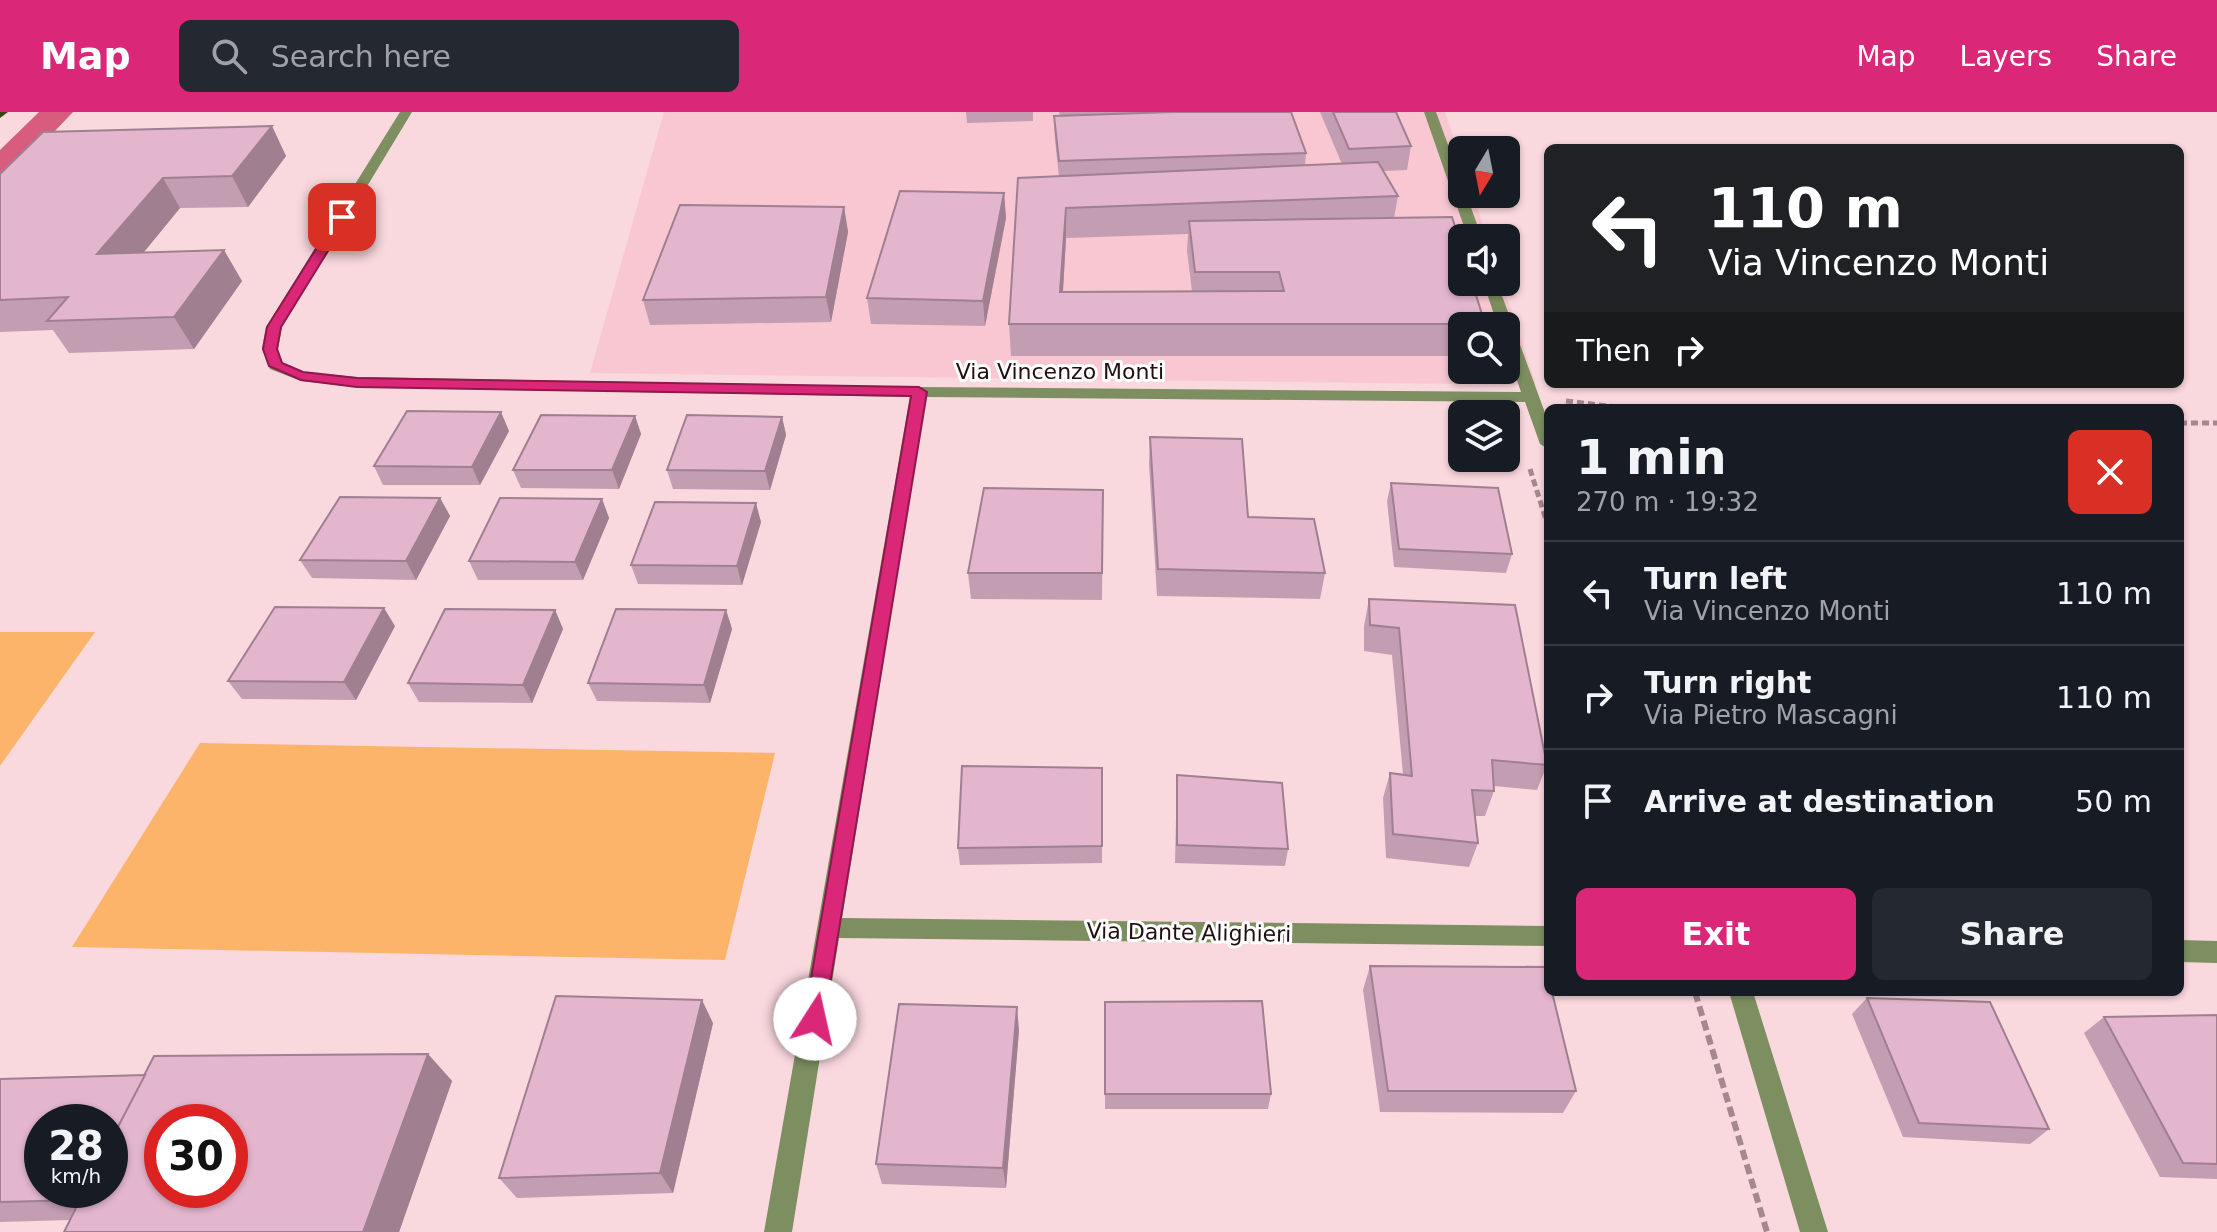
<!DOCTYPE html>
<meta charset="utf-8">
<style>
:root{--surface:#171b24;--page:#242831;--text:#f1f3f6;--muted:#9ea1a6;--line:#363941;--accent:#db2777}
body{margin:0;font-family:"DejaVu Sans",sans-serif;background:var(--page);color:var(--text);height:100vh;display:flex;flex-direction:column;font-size:30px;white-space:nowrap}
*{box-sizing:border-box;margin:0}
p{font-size:26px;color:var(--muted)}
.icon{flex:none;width:44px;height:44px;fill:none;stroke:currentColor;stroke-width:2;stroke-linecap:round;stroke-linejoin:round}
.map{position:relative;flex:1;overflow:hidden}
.sheet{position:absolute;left:1544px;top:292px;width:640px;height:592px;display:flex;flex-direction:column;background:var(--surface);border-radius:12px;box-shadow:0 2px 6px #0004}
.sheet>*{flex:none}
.hud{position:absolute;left:1544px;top:32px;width:640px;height:244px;border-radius:12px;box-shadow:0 2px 6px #0004;background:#202124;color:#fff;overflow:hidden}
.needle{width:52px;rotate:190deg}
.buttons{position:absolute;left:1448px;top:24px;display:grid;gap:16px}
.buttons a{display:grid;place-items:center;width:72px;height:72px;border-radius:12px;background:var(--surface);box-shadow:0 2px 6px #0004;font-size:40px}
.speed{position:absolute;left:24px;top:992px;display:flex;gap:16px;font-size:40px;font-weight:700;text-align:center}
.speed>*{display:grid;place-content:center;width:104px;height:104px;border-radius:50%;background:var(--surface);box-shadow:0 2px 6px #0004;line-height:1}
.speed small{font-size:20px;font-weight:400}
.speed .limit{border:12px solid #d22;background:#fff;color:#111}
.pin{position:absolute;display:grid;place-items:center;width:68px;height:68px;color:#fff;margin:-34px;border-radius:16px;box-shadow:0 4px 12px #0006}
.me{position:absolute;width:88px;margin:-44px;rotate:10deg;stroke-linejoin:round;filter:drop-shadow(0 0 6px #0008)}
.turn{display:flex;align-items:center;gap:28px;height:168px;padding:0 32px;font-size:36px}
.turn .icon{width:104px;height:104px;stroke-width:2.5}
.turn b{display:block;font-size:56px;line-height:68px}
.then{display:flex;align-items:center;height:76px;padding:0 32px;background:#0003;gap:16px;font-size:30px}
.round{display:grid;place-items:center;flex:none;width:84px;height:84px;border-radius:12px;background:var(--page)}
.summary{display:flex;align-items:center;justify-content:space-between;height:136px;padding:0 32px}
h1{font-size:48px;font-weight:600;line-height:60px}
.action{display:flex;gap:16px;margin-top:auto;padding:16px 32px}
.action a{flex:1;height:92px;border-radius:12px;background:var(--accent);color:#fff;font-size:32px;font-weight:600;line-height:92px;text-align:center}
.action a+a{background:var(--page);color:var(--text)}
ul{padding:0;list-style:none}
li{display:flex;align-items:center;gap:24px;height:104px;padding:0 32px;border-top:2px solid var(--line)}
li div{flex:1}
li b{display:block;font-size:30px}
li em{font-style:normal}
header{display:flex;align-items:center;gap:48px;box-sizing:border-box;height:112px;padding:0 40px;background:var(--accent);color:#fff}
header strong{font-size:38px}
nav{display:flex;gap:44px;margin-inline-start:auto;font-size:28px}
.search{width:560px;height:72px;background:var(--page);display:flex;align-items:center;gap:20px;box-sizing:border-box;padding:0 28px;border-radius:12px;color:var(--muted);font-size:30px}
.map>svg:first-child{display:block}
</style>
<header>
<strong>Map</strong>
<div class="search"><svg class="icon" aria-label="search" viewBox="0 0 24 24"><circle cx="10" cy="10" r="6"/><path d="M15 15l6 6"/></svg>Search here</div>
<nav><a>Map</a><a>Layers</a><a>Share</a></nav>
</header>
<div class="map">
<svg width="2217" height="1120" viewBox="0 0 2217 1120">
<rect width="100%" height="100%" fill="#f9d8de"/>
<!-- built -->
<path fill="#f8c7d1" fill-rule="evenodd" d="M664,0H1445L1462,50V82H1473L1487,126H1462V170H1502L1536,273L590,261ZM1462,214H1506V258H1462Z"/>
<!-- green -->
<g fill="#fcb46a">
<polygon points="0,520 95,520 0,654"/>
<polygon points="200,631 775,641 725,848 72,835"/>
</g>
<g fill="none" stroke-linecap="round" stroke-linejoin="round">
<!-- canal -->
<polygon fill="#d75c7e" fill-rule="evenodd" points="39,0 73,0 12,64 0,67 0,38"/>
<!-- path-far1 -->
<g stroke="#a3888d" stroke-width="5" stroke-dasharray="7 4" stroke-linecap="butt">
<polyline points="1566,289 1625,296"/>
<polyline points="2180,311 2217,311"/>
<polyline points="1530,357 1548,414"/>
</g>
<!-- path -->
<polyline stroke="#a3888d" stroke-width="6" stroke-dasharray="10 5" stroke-linecap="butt" points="1695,880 1767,1120"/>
<!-- street -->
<g fill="#7d8f60" fill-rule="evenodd">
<polygon points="400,0 412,0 282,215 278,237 283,251 304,260 357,265 919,275 1521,280 1506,236 1506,214 1498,214 1483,170 1497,170 1548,309 1548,337 1540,332 1525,290 926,285 842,806 1548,814 1548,834 839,826 792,1120 764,1120 910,285 357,275 301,269 270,257 262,237 266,215"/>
<polygon points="1424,0 1436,0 1462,71 1462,82 1466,82 1482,126 1468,126"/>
<polygon points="2180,828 2217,829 2217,851 2180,850"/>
<polygon points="1729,880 1753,880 1828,1120 1800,1120"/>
</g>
<!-- primary -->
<polygon fill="#354610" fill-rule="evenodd" points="0,0 8,0 0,6"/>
</g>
<!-- wall -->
<g fill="#c39db1" fill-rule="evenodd">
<polygon points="966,0 1033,0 1033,9 967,11"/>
<path d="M1059,0H1291L1306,41L1305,53L1342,52L1320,0H1396L1411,34L1407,58L1383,59L1398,84L1394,106L1485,212V214H1462V244H1011L1009,212L1059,65L1055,28L1054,4H1060ZM1188,122L1187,139L1192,179L1063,180L1066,126Z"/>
<polygon points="286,44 248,95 180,96 143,141 242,169 194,237 69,241 53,218 0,220 0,62"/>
<polygon points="1004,81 1006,106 985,214 871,212 867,186"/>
<polygon points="844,95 848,120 831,210 650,213 643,188"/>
<polygon points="635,304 641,322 619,377 521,376 513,358"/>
<polygon points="782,305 786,323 770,378 673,377 667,358"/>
<polygon points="509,319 480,373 383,373 374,354"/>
<polygon points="1150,325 1248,405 1325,461 1320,487 1157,484 1149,352"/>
<polygon points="1391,371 1512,442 1506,461 1394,455 1387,389"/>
<polygon points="1103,378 1102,488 971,487 968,461"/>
<polygon points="440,386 450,404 416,468 312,466 300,448"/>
<polygon points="602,387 609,406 583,468 478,468 469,449"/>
<polygon points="761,410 742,473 638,472 631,453"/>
<polygon points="1369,487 1547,653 1537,678 1494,674 1494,679 1485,704 1475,704 1478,731 1469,755 1386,746 1383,686 1390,661 1403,662 1392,543 1364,539 1364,514"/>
<polygon points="555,498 563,517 532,591 419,590 408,571"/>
<polygon points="726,498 732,517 710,591 597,589 588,571"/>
<polygon points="395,514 356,588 242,587 228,569"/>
<polygon points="1102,656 1102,751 960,753 958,736"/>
<polygon points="1177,663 1288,737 1285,754 1175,751"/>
<polygon points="1370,854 1576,979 1563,1001 1380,1000 1363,878"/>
<polygon points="1867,886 2049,1017 2030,1032 1903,1025 1852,902"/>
<polygon points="1105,890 1271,982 1268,997 1105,997"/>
<polygon points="2217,903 2217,1067 2160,1065 2084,921 2104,905"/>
<polygon points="713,911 673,1081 517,1086 499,1066"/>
<polygon points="1019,918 1006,1076 882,1072 876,1052"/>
<polygon points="428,942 452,969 399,1120 64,1120 70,1108 0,1110 0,967 145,963"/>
</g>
<!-- shaded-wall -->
<g fill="#9f7f90">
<polygon points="272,14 286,44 248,95 232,64"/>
<polygon points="163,66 180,96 117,173 97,142"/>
<polygon points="1004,81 1006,106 985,214 983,189"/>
<polygon points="844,95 848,120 831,210 826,185"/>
<polygon points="1066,96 1066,126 1061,211 1060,180"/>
<polygon points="224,138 242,169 194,237 174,205"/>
<polygon points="501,300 509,319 480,373 472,355"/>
<polygon points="635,304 641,322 619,377 612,358"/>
<polygon points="782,305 786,323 770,378 765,359"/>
<polygon points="440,386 450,404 416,468 406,449"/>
<polygon points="602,387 609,406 583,468 575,450"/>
<polygon points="756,391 761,410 742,473 737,454"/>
<polygon points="384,496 395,514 356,588 344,570"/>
<polygon points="555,498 563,517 532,591 523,573"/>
<polygon points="726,498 732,517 710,591 704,573"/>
<polygon points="702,888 713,911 673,1081 660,1061"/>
<polygon points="1017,895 1019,918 1006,1076 1003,1056"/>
<polygon points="428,942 452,969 399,1120 363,1120"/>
</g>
<!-- building -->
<g fill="#e3b6ce" stroke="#9f7f90" stroke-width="2" fill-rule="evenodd">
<polygon points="1172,0 1291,0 1306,41 1059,49 1054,4"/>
<polygon points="1333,0 1396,0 1411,34 1349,37"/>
<polygon points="272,14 232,64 163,66 97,142 224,138 174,205 47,209 68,185 0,188 0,62 43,20"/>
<polygon points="1378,50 1398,84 1066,96 1060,180 1284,179 1279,160 1195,160 1189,109 1452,105 1462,136 1462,170 1472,170 1485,212 1009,212 1018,66"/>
<polygon points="900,79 1004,81 983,189 867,186"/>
<polygon points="680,93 844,95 826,185 643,188"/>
<polygon points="407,299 501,300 472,355 374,354"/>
<polygon points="541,303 635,304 612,358 513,358"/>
<polygon points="687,303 782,305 765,359 667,358"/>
<polygon points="1150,325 1242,327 1248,405 1314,407 1325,461 1158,457"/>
<polygon points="1391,371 1498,376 1512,442 1399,437"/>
<polygon points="984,376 1103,378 1102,461 968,461"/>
<polygon points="340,385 440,386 406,449 300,448"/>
<polygon points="500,386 602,387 575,450 469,449"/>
<polygon points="655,390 756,391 737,454 631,453"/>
<polygon points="1369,487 1515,493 1547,653 1492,648 1494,679 1472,678 1478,731 1393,722 1390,661 1412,664 1399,516 1370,513"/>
<polygon points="275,495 384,496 344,570 228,569"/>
<polygon points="445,497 555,498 523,573 408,571"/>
<polygon points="616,497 726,498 704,573 588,571"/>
<polygon points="962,654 1102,656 1102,734 958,736"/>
<polygon points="1177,663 1282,671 1288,737 1177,733"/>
<polygon points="1370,854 1546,855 1548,865 1548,880 1552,880 1576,979 1388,979"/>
<polygon points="556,884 702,888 660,1061 499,1066"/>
<polygon points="1867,886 1990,890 2049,1017 1919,1011"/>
<polygon points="1262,889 1271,982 1105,982 1105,890"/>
<polygon points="899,892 1017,895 1003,1056 876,1052"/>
<polygon points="2217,903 2217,1052 2183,1051 2104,905"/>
<path d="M428,942L363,1120H64L85,1078H110V1030L154,944ZM162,1010H230V1078H162Z"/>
<polygon points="145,963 110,1030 110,1010 42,1010 42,1078 85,1078 80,1088 0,1090 0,967"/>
</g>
<!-- route -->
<polygon fill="#db2777" stroke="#8e194d" stroke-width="2" points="342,101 349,105 281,215 277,237 282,251 303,260 357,266 919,275 927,280 823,915 815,918 807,915 804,907 911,284 357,275 301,268 269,254 263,237 267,215 336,105"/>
<g text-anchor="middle" stroke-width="6" stroke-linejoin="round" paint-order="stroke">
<!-- street labels -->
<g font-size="22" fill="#210f13" stroke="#fff">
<text x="1060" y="267">Via Vincenzo Monti</text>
<text transform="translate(1189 820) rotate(1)" y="8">Via Dante Alighieri</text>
</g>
</g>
</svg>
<div class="buttons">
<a><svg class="needle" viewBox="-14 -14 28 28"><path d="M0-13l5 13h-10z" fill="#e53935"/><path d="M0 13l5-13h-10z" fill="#9ea1a6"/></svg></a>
<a><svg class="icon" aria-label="sound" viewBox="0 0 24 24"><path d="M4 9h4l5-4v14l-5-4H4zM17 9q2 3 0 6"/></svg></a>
<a><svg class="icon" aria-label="search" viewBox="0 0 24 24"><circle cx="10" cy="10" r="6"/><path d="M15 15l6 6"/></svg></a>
<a><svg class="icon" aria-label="layers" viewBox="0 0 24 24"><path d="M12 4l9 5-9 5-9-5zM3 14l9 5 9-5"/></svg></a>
</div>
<div class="speed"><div>28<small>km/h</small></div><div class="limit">30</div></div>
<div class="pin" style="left:342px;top:105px;background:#d93025"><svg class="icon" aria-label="arrive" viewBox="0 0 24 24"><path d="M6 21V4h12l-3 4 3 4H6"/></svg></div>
<svg class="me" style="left:815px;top:907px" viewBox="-20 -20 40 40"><circle r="19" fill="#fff"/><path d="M0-13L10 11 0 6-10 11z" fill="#db2777"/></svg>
<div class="hud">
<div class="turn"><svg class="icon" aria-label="left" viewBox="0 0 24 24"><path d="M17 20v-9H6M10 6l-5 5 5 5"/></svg><div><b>110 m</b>Via Vincenzo Monti</div></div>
<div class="then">Then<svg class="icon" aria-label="right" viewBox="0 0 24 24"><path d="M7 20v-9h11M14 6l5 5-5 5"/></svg></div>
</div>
<section class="sheet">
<div class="summary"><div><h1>1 min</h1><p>270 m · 19:32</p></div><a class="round" style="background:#d93025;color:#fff"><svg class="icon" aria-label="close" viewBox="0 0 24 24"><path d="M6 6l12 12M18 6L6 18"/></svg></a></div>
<ul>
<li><svg class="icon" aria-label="left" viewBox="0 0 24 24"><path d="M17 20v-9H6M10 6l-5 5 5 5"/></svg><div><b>Turn left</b><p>Via Vincenzo Monti</p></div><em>110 m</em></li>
<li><svg class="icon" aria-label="right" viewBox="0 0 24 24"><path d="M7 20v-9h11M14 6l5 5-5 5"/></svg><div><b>Turn right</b><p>Via Pietro Mascagni</p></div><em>110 m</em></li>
<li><svg class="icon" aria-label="arrive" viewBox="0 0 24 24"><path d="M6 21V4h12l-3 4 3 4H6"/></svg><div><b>Arrive at destination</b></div><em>50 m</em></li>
</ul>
<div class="action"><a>Exit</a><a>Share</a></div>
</section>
</div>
